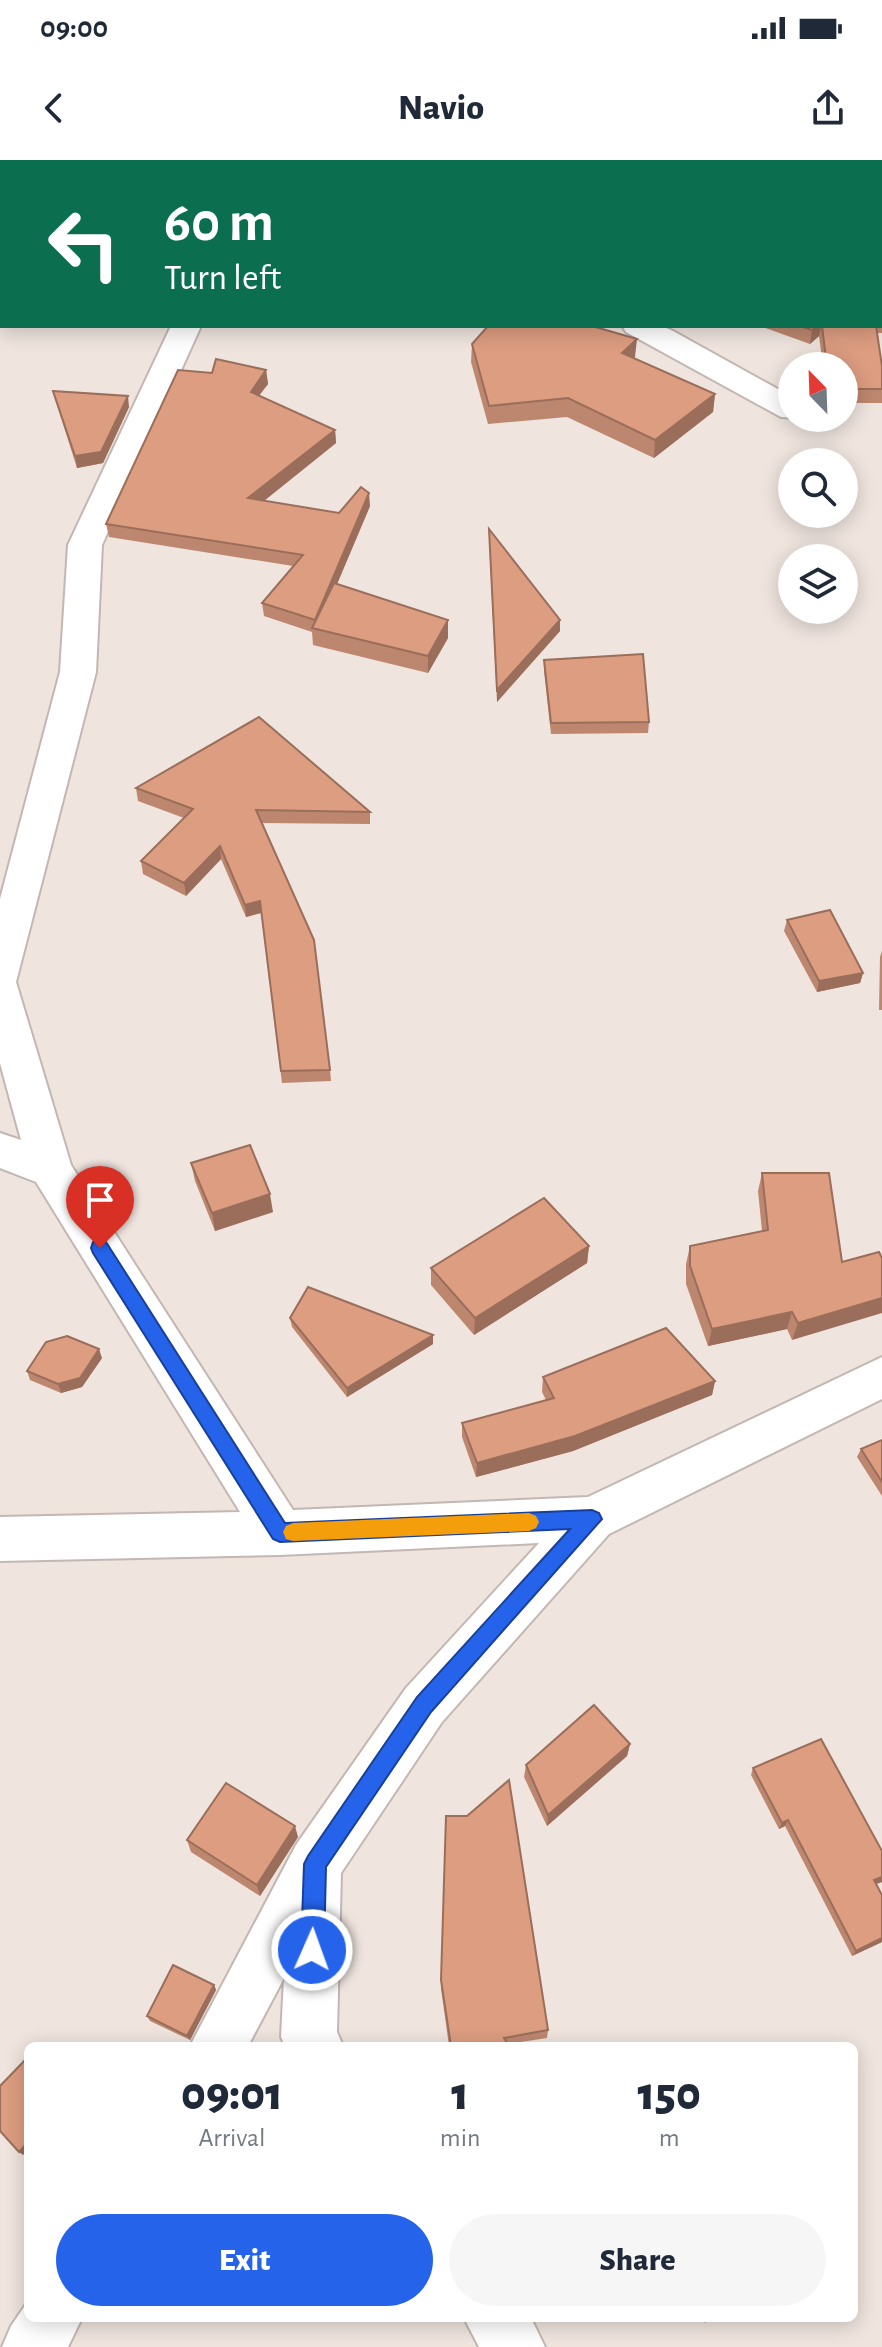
<!DOCTYPE html>
<style>
:root{--surface:#fff;--page:#f6f6f7;--text:#1f2937;--muted:#747a83;--accent:#2563eb}
body{margin:0;font-family:"Alegreya Sans",sans-serif;background:var(--page);color:var(--text);height:100vh;display:flex;flex-direction:column;font-size:30px;white-space:nowrap}
*{box-sizing:border-box;margin:0}
p{font-size:26px;color:var(--muted)}
.icon{flex:none;width:44px;height:44px;fill:none;stroke:currentColor;stroke-width:2;stroke-linecap:round;stroke-linejoin:round}
.map{position:relative;flex:1;overflow:hidden}
.details{position:absolute;left:24px;top:1882px;width:834px;height:280px;display:flex;flex-direction:column;background:var(--surface);border-radius:12px;box-shadow:0 4px 20px #0003}
.details>*{flex:none}
.guide{position:absolute;left:0px;top:0px;width:882px;height:168px;box-shadow:0 4px 20px #0003;background:#0b6e4f;color:#fff;overflow:hidden}
.needle{width:52px;rotate:337deg}
.tools{position:absolute;left:778px;top:192px;display:grid;gap:16px}
.tools a{display:grid;place-items:center;width:80px;height:80px;border-radius:50%;background:var(--surface);box-shadow:0 4px 20px #0003;font-size:40px}
.pin{position:absolute;display:grid;place-items:center;width:68px;height:68px;color:#fff;margin:-82px -34px;border-radius:50% 50% 50% 0;rotate:-45deg;box-shadow:0 0 8px #0007}
.pin .icon{rotate:45deg}
.me{position:absolute;width:88px;margin:-44px;rotate:2deg;stroke-linejoin:round;filter:drop-shadow(0 0 6px #0008)}
.turn{display:flex;align-items:center;gap:28px;height:168px;padding:0 32px;font-size:36px}
.turn .icon{width:104px;height:104px;stroke-width:2.5}
.turn b{display:block;font-size:56px;line-height:68px}
.eta{display:flex;justify-content:space-evenly;align-items:center;height:136px;text-align:center}
.eta b{font-size:48px;font-weight:800;line-height:56px}
.primary-button{display:flex;gap:16px;margin-top:auto;padding:16px 32px}
.primary-button a{flex:1;height:92px;border-radius:48px;background:var(--accent);color:#fff;font-size:32px;font-weight:800;line-height:92px;text-align:center}
.primary-button a+a{background:var(--page);color:var(--text)}
.status{display:flex;justify-content:space-between;align-items:center;height:56px;padding:0 40px;background:var(--surface);direction:ltr}
.status svg{height:22px;fill:currentColor}
header{display:flex;justify-content:space-between;align-items:center;height:104px;padding:0 32px;background:var(--surface);font-size:36px;font-weight:800}
.map>svg:first-child{display:block}
</style>
<div class="status"><b>09:00</b><svg viewBox="0 0 49 12"><path d="M0 12V9h3v3zM5 12V6h3v6zM10 12V3h3v9zM15 12V0h3v12zM26 1h20v11H26zM47 4h2v5h-2z"/></svg></div>
<header><svg class="icon" aria-label="back" viewBox="0 0 24 24"><path d="M15 5l-7 7 7 7"/></svg>Navio<svg class="icon" aria-label="share" viewBox="0 0 24 24"><path d="M12 15V3M7 8l5-5 5 5M5 13v7h14v-7"/></svg></header>
<div class="map">
<svg width="882" height="2187" viewBox="0 0 882 2187">
<rect width="100%" height="100%" fill="#efe4de"/>
<g fill="none" stroke-linecap="round" stroke-linejoin="round">
<!-- minor casing -->
<g stroke="#c2b7b2" stroke-width="4">
<g id="minor">
<polygon points="247,0 275,0 276,2 248,2"/>
<polygon points="171,166 201,166 102,385 96,512 16,822 71,1005 293,1350 588,1337 882,1197 882,1239 609,1374 442,1562 341,1713 337,1872 343,1886 285,1886 281,1877 284,1818 248,1886 190,1886 296,1685 406,1528 539,1383 280,1395 0,1401 0,1357 240,1352 36,1022 0,1008 0,973 21,980 0,903 0,739 60,512 68,385"/>
<polygon points="622,166 662,166 673,171 792,237 792,258 798,258 781,257 626,172"/>
<polygon points="28,2141 28,2158 82,2158 68,2187 2,2187 11,2166"/>
<polygon points="464,2158 531,2158 545,2187 479,2187"/>
</g>
</g>
<!-- minor -->
<use href="#minor" fill="#fff" fill-rule="evenodd"/>
</g>
<!-- wall -->
<g fill="#bd876f">
<polygon points="882,0 882,173 877,173 882,206 882,243 844,243 844,206 823,206 819,176 810,184 760,166 880,166 880,2"/>
<polygon points="472,184 635,197 634,198 715,234 713,252 654,298 567,257 488,264 471,202"/>
<polygon points="266,210 268,224 259,235 335,270 336,283 264,341 339,353 370,346 337,424 448,478 428,513 313,485 312,472 264,456 262,443 293,406 109,377 106,364 212,213"/>
<polygon points="53,231 129,247 103,303 77,308 56,242"/>
<polygon points="489,369 560,471 497,542 489,380"/>
<polygon points="544,500 649,562 648,573 551,574 544,511"/>
<polygon points="136,628 370,652 370,664 262,663 330,910 331,921 282,923 261,753 246,757 221,699 186,736 143,714 141,701 184,658 138,641"/>
<polygon points="787,760 863,813 860,823 817,832 784,771"/>
<polygon points="882,791 882,850 879,850 880,797"/>
<polygon points="191,1003 273,1052 215,1071 195,1021"/>
<polygon points="762,1013 842,1102 792,1180 787,1169 708,1186 686,1124 686,1104 690,1086 762,1071 758,1031"/>
<polygon points="589,1086 587,1103 474,1175 431,1125 431,1108"/>
<polygon points="290,1158 433,1175 433,1184 347,1237 292,1167"/>
<polygon points="102,1198 82,1227 61,1233 30,1220 27,1211"/>
<polygon points="543,1217 715,1221 712,1235 573,1291 476,1317 462,1277 462,1263 546,1240 542,1232"/>
<polygon points="882,1280 882,1336 857,1297 861,1289"/>
<polygon points="630,1584 627,1596 547,1666 524,1617 526,1605"/>
<polygon points="753,1608 882,1691 882,1722 876,1724 882,1782 852,1796 785,1666 779,1669 751,1615"/>
<polygon points="298,1677 260,1736 191,1692 187,1680"/>
<polygon points="441,1820 548,1870 547,1878 508,1884 509,1886 449,1886 441,1828"/>
<polygon points="214,1825 216,1830 190,1880 150,1861 147,1856"/>
<polygon points="701,2158 711,2158 705,2163"/>
</g>
<!-- shaded-wall -->
<g fill="#9a6e5a">
<polygon points="817,166 821,166 819,176 810,184 812,170"/>
<polygon points="637,179 635,197 620,211 622,193"/>
<polygon points="266,210 268,224 252,245 251,232"/>
<polygon points="715,234 713,252 654,298 655,280"/>
<polygon points="128,236 129,247 103,303 77,308 75,296"/>
<polygon points="335,270 336,283 250,352 248,338"/>
<polygon points="369,333 370,346 318,469 315,460"/>
<polygon points="448,460 448,478 428,513 428,496"/>
<polygon points="560,460 560,471 497,542 497,530"/>
<polygon points="220,686 221,699 186,736 184,723"/>
<polygon points="260,741 261,753 246,757 245,745"/>
<polygon points="863,813 860,823 817,832 819,821"/>
<polygon points="270,1034 273,1052 215,1071 212,1053"/>
<polygon points="589,1086 587,1103 474,1175 475,1158"/>
<polygon points="882,1138 882,1153 792,1180 798,1163"/>
<polygon points="792,1152 787,1169 708,1186 712,1169"/>
<polygon points="433,1175 433,1184 347,1237 347,1228"/>
<polygon points="99,1189 102,1198 82,1227 61,1233 58,1224"/>
<polygon points="715,1221 712,1235 573,1291 476,1317 477,1303"/>
<polygon points="630,1584 627,1596 547,1666 548,1655"/>
<polygon points="788,1660 785,1666 779,1669 782,1663"/>
<polygon points="295,1666 298,1677 260,1736 257,1725"/>
<polygon points="882,1717 882,1722 870,1726 874,1720"/>
<polygon points="882,1778 882,1782 852,1796 856,1791"/>
<polygon points="214,1825 216,1830 190,1880 187,1876"/>
<polygon points="28,1982 28,1990 23,1995 19,1992"/>
</g>
<!-- building -->
<g fill="#dc9d81" stroke="#9a6e5a" stroke-width="2">
<polygon points="801,0 882,0 882,159 880,159 880,2 800,2"/>
<polygon points="488,166 592,166 637,179 622,193 715,234 655,280 568,238 489,246 472,184"/>
<polygon points="800,166 817,166 812,170"/>
<polygon points="822,166 876,166 882,206 882,229 844,229 844,206 827,206"/>
<polygon points="216,199 266,210 251,232 335,270 248,338 339,353 361,327 369,333 315,460 262,443 303,395 106,364 178,210 212,213"/>
<polygon points="53,231 128,236 101,292 75,296"/>
<polygon points="489,369 560,460 497,530"/>
<polygon points="334,423 448,460 428,496 312,468"/>
<polygon points="643,494 649,562 551,563 544,500"/>
<polygon points="259,557 370,652 256,650 314,780 330,910 281,911 260,741 245,745 220,686 184,723 141,701 193,649 136,628"/>
<polygon points="830,750 863,813 819,821 787,760"/>
<polygon points="250,985 270,1034 212,1053 191,1003"/>
<polygon points="762,1013 829,1013 842,1102 879,1092 882,1098 882,1138 798,1163 792,1152 712,1169 690,1106 690,1086 768,1070"/>
<polygon points="544,1038 589,1086 475,1158 431,1108"/>
<polygon points="308,1127 433,1175 347,1228 290,1158"/>
<polygon points="666,1168 715,1221 575,1276 477,1303 462,1263 554,1238 543,1217"/>
<polygon points="67,1176 99,1189 80,1218 58,1224 27,1211 46,1182"/>
<polygon points="882,1280 882,1322 861,1289"/>
<polygon points="594,1545 630,1584 548,1655 526,1605"/>
<polygon points="821,1579 882,1691 882,1717 874,1720 882,1735 882,1778 856,1791 788,1660 782,1663 753,1608"/>
<polygon points="509,1620 548,1870 504,1878 509,1886 451,1886 441,1820 446,1656 467,1656"/>
<polygon points="226,1623 295,1666 257,1725 187,1680"/>
<polygon points="173,1805 214,1825 187,1876 147,1856"/>
<polygon points="28,1897 28,1982 19,1992 0,1971 0,1926"/>
</g>
<!-- route -->
<polygon fill="#2563eb" stroke="#184099" stroke-width="2" points="100,1080 106,1082 285,1363 592,1350 599,1353 602,1359 431,1552 326,1707 324,1790 320,1798 312,1802 304,1798 301,1790 304,1704 308,1696 417,1537 570,1369 280,1382 273,1379 93,1093 91,1088 93,1082"/>
<!-- slow -->
<polygon fill="#f59e0b" points="529,1353 536,1356 539,1362 536,1368 529,1371 293,1381 286,1379 283,1372 286,1366 293,1363"/>
</svg>
<div class="tools">
<a><svg class="needle" viewBox="-14 -14 28 28"><path d="M0-13l5 13h-10z" fill="#e53935"/><path d="M0 13l5-13h-10z" fill="#747a83"/></svg></a>
<a><svg class="icon" aria-label="search" viewBox="0 0 24 24"><circle cx="10" cy="10" r="6"/><path d="M15 15l6 6"/></svg></a>
<a><svg class="icon" aria-label="layers" viewBox="0 0 24 24"><path d="M12 4l9 5-9 5-9-5zM3 14l9 5 9-5"/></svg></a>
</div>
<div class="pin" style="left:100px;top:1088px;background:#d93025"><svg class="icon" aria-label="arrive" viewBox="0 0 24 24"><path d="M6 21V4h12l-3 4 3 4H6"/></svg></div>
<svg class="me" style="left:312px;top:1790px" viewBox="-20 -20 40 40"><circle r="17" fill="#2563eb" stroke="#fff" stroke-width="3"/><path d="M0-11L8 9 0 5-8 9z" fill="#fff"/></svg>
<div class="guide">
<div class="turn"><svg class="icon" aria-label="left" viewBox="0 0 24 24"><path d="M17 20v-9H6M10 6l-5 5 5 5"/></svg><div><b>60 m</b>Turn left</div></div>
</div>
<section class="details">
<div class="eta">
<div><b>09:01</b><p>Arrival</p></div>
<div><b>1</b><p>min</p></div>
<div><b>150</b><p>m</p></div>
</div>
<div class="primary-button"><a>Exit</a><a>Share</a></div>
</section>
</div>
